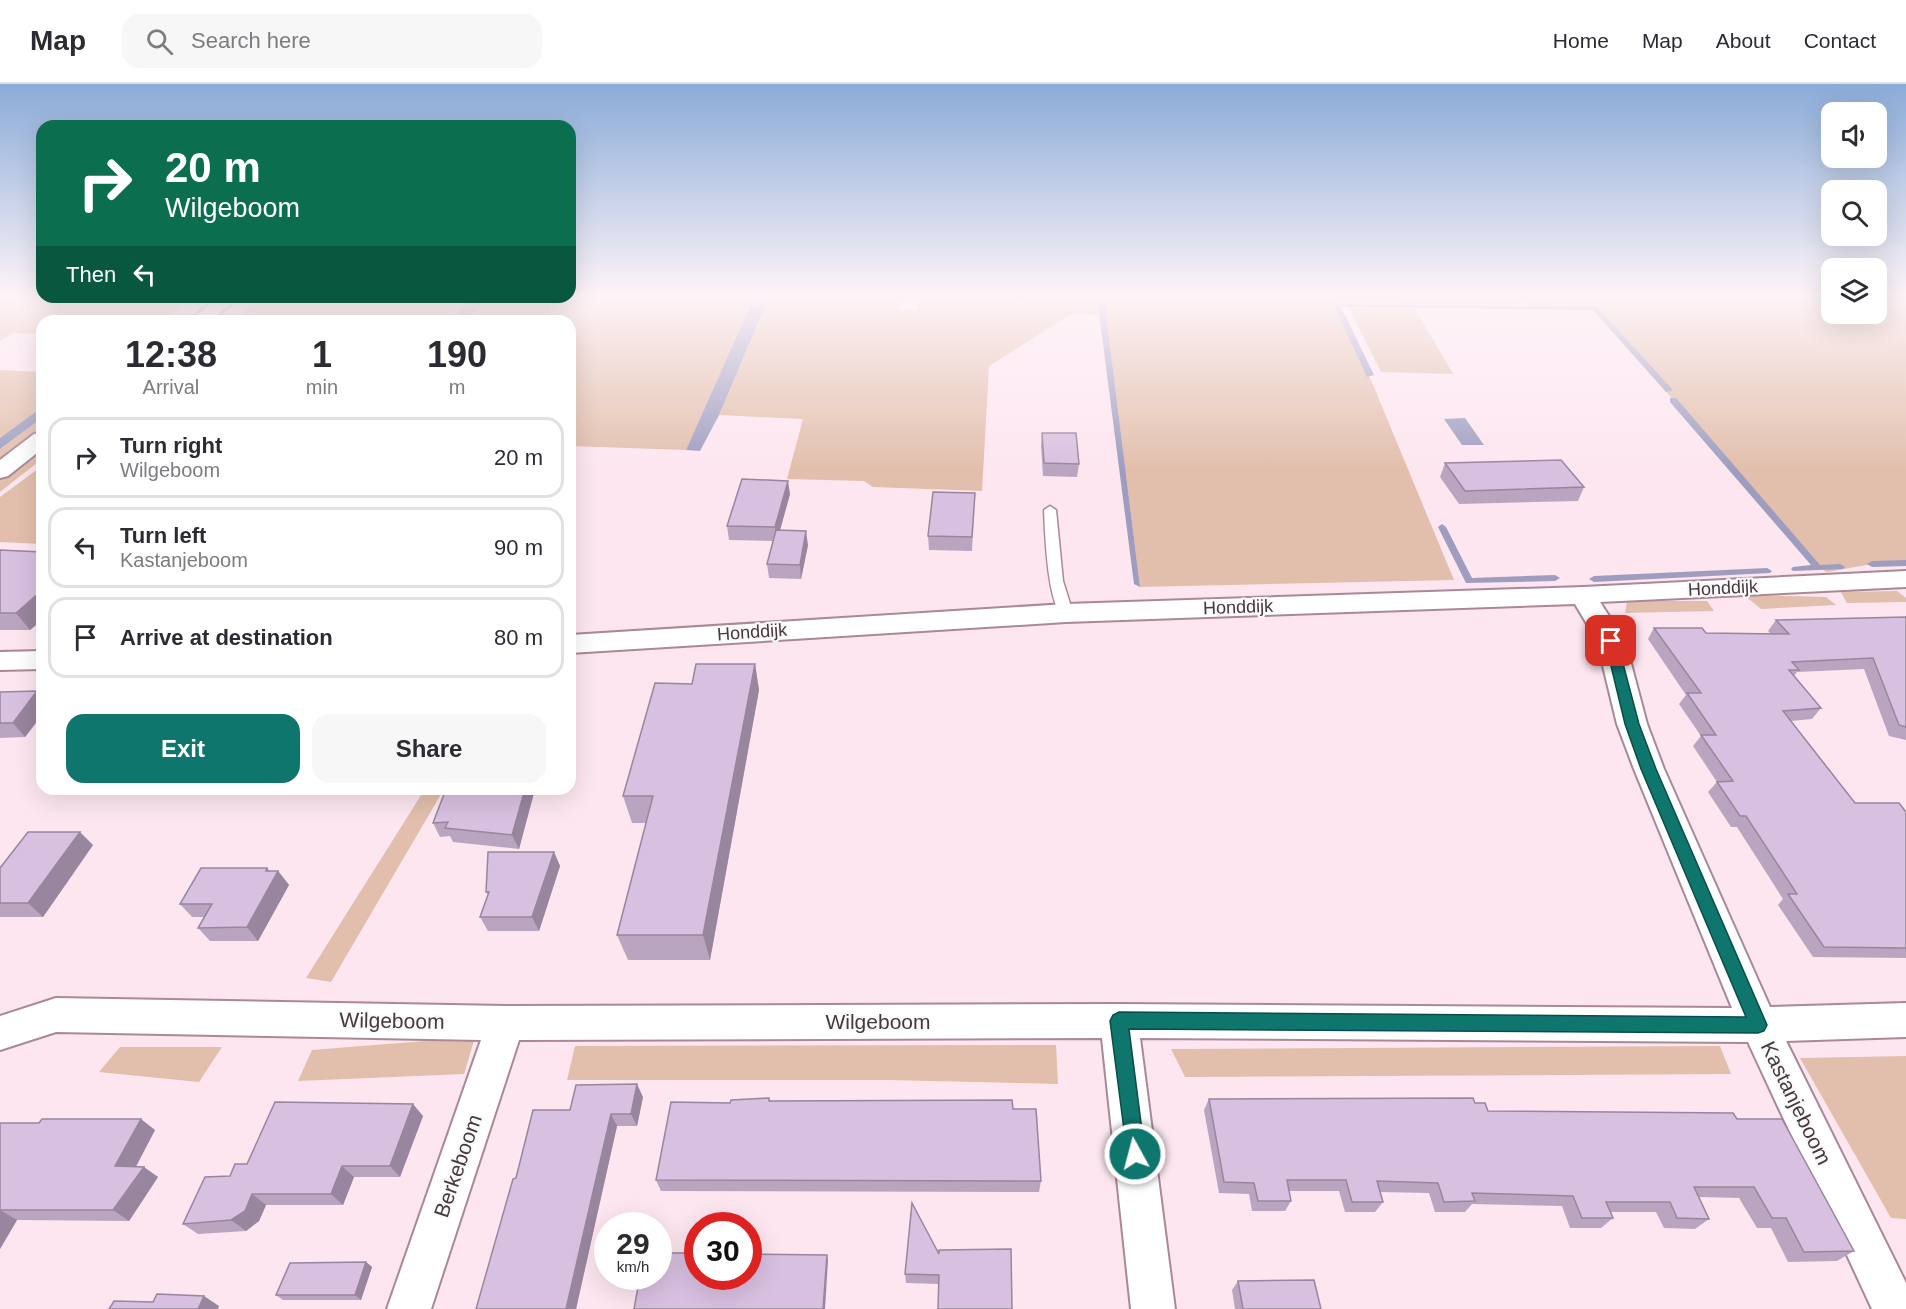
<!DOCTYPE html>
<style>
:root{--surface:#fff;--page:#f7f7f7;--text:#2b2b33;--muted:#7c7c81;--line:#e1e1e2;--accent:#0f766e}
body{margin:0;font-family:Arial,sans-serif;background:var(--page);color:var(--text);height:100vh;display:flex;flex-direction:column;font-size:22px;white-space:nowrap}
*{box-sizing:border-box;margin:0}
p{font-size:20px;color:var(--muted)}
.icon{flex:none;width:33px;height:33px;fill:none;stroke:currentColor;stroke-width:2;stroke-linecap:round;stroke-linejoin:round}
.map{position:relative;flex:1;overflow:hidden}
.panel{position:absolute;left:36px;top:231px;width:540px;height:480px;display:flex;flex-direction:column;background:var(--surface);border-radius:18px;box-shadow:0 6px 24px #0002}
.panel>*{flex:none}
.banner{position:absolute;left:36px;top:36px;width:540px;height:183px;border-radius:18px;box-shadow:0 6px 24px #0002;background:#0b6e4f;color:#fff;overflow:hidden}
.tools{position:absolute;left:1821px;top:18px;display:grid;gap:12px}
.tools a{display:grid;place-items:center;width:66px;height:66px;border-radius:12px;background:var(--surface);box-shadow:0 6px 24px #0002;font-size:30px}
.speed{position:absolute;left:594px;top:1128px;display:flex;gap:12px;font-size:30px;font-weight:700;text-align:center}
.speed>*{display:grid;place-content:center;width:78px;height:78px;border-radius:50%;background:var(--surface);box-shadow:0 6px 24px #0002;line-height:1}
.speed small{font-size:15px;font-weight:400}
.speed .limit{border:9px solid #d22;background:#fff;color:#111}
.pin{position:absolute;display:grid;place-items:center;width:51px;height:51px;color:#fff;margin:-26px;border-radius:12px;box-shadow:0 3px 9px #0006}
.me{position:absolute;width:66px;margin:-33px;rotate:353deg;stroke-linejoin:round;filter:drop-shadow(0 0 4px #0008)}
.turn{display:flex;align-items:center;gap:21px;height:126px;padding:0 30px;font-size:27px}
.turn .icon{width:78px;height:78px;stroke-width:2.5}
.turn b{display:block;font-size:42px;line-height:51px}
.then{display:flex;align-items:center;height:57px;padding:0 30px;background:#0003;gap:12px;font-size:22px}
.eta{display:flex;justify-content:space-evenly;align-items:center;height:102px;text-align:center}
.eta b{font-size:36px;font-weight:700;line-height:42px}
.button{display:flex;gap:12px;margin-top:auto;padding:12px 30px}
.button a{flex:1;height:69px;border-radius:18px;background:var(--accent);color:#fff;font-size:24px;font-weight:700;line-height:69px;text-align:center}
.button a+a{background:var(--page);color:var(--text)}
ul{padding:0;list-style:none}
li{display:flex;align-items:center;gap:18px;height:81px;margin:0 12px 9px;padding:0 18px;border:3px solid var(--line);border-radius:18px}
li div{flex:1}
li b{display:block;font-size:22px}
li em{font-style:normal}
header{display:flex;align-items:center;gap:36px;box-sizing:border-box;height:84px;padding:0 30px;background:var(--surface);border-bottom:2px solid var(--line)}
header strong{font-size:28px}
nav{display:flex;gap:33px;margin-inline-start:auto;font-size:21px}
.search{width:420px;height:54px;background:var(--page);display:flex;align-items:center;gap:15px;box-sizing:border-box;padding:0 21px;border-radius:18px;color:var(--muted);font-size:22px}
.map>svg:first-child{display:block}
</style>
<header>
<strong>Map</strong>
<div class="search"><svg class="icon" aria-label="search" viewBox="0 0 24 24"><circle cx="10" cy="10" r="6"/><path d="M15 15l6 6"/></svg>Search here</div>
<nav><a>Home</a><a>Map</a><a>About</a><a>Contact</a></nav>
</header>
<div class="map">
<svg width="1906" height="1225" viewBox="0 0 1906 1225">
<rect width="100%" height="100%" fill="#fde6f0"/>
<!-- green -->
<g fill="#e2bfac">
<polygon points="0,213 194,213 160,237 42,237 42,250 14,249 0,257"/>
<polygon points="262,213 473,213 452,237 233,237"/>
<polygon points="488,213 754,213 686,366 570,362 570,237 467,237"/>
<polygon points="769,213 901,213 898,225 917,226 920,213 1097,213 1099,231 1071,230 989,282 982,407 873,403 864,397 787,395 803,335 719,331"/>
<polygon points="1104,213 1831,213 1832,230 1876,230 1877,213 1906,213 1906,480 1872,480 1827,488 1817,483 1593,223 1339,219 1454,496 1140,503"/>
<polygon points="1349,224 1415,225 1453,290 1381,288"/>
<polygon points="0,286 42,288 42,323 0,354"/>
<polygon points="42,334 42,347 0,379 0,365"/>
<polygon points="42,360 42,375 0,408 0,392"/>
<polygon points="42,382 42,460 0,458 0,413"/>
<polygon points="1897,507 1906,514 1906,518 1847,519 1841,508"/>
<polygon points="1744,511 1826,513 1836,521 1761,525"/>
<polygon points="1627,517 1707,517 1714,527 1625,529"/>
<polygon points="425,705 444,705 331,898 306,894"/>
<polygon points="475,953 464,990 298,997 312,966"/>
<polygon points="1056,961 1058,1000 889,996 567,996 575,962"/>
<polygon points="1720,962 1731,990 1185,993 1171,965"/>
<polygon points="120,963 222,963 199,998 99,988"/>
<polygon points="1906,972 1906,1135 1891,1134 1800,974"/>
</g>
<!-- water -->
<g fill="#9e9dc0">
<polygon points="473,213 488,213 467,237 452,237"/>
<polygon points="754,213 769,213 719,331 700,367 686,366"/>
<polygon points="1097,213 1104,213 1140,503 1134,500"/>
<polygon points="42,323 42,334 0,365 0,354"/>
<polygon points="1465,334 1484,361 1462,361 1444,335"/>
</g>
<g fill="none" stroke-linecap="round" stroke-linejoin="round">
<!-- stream -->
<g fill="#9e9dc0" fill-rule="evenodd">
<polygon points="1335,220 1597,223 1673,306 1666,308 1593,226 1341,223 1374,291 1367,293 1334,221"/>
<polygon points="1670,314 1676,314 1820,481 1840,480 1845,483 1843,485 1793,487 1791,485 1793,483 1811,481 1670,318"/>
<polygon points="1442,440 1446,443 1472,494 1555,491 1560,494 1555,497 1466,499 1438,443"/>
<polygon points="1906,476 1906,482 1872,483 1867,480 1872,477"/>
<polygon points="1767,484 1772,487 1770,489 1594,498 1589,495 1594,492"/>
</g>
<!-- lane casing -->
<g stroke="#aa8898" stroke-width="3">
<path id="lane" d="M1050,422L1056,426L1063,497L1073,529L1066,534C1047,528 1045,445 1044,426Z"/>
</g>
<!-- street casing -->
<g stroke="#aa8898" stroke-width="4">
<g id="street">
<polygon points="218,213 239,213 210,237 189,237"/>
<polygon points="42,349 42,365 8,392 0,394 0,376 34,350"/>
<polygon points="1906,487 1906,503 1600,518 1625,557 1647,640 1664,685 1770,923 1906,919 1906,953 1786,957 1906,1199 1906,1225 1872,1225 1748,958 1140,954 1175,1225 1131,1225 1102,954 519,956 431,1225 387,1225 481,956 56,948 0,966 0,932 56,914 506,922 1119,920 1732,924 1634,685 1617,640 1597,557 1575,520 1066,538 570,569 570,551 1066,520 1583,503"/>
<polygon points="42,567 42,585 0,586 0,568"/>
</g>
</g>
<!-- lane -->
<use href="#lane" fill="#fff" fill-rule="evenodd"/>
<!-- street -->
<use href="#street" fill="#fff" fill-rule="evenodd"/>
</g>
<!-- wall -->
<g fill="#baa5c1">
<polygon points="1042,349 1079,380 1077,393 1043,392 1041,362"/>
<polygon points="1445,379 1584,403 1578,417 1459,420 1440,393"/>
<polygon points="975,409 972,467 929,466 928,452"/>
<polygon points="790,410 780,446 808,461 801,495 769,494 767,480 773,457 729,456 727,442"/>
<polygon points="0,466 42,468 42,536 30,546 0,546"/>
<polygon points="1906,533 1906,656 1889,652 1864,585 1797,588 1794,592 1821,624 1812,635 1791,637 1855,719 1906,728 1906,874 1813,873 1778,821 1783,815 1737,743 1731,743 1708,708 1717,698 1693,662 1701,652 1679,620 1686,611 1648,555 1654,544 1706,549 1771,550 1768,547 1776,536"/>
<polygon points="755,580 759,606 710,876 628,876 617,851 647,739 632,739 623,712 692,600"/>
<polygon points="0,608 42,612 42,631 25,653 0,654"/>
<polygon points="446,705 535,705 519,765 453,758 450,752 440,753 433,739"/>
<polygon points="93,761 43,833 0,833 0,784"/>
<polygon points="554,768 560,782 539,847 488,847 480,833 488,811 486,808"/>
<polygon points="270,787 278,787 289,801 258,857 210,857 198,844 204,833 192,833 180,820"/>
<polygon points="643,1013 637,1042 617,1042 576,1225 476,1225 516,1094 570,1026"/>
<polygon points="769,1014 770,1017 1013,1025 1041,1097 1039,1108 661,1107 656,1096 730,1019"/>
<polygon points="1209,1015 1475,1019 1488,1027 1737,1035 1854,1167 1837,1177 1788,1178 1771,1144 1757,1144 1739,1114 1699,1113 1709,1135 1695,1145 1664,1144 1656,1128 1611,1128 1613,1134 1601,1144 1570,1144 1562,1122 1472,1120 1465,1128 1435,1128 1429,1109 1380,1108 1383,1118 1375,1128 1345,1128 1339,1107 1289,1107 1291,1117 1285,1127 1252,1127 1249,1110 1219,1109 1204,1026"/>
<polygon points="423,1032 400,1093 354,1093 343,1121 266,1121 259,1137 246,1147 198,1150 183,1140 230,1092 247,1080"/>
<polygon points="0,1039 39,1039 155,1046 136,1083 158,1093 129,1137 17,1136 0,1165"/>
<polygon points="939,1170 939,1200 906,1199 905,1190"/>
<polygon points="366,1178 372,1183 361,1216 283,1216 276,1211"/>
<polygon points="1238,1197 1321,1225 1235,1225 1232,1206"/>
</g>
<!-- shaded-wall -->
<g fill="#97869d">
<polygon points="788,397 790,410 777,457 775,443"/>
<polygon points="806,447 808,461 801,495 800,481"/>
<polygon points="39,509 42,513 42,536 30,546 16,529"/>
<polygon points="755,580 759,606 710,876 703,851"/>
<polygon points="37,607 42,612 42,631 25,653 13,639"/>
<polygon points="570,637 572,643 570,653"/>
<polygon points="525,705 535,705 519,765 512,751"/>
<polygon points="80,748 93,761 43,833 28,819"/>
<polygon points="554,768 560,782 539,847 532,833"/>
<polygon points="267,784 275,793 278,787 289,801 258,857 247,843"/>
<polygon points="637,1000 643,1013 637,1042 631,1030"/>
<polygon points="413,1020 423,1032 400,1093 390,1082"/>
<polygon points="611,1030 617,1042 576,1225 566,1225"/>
<polygon points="141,1035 155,1046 130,1093 115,1082"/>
<polygon points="342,1082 354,1093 343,1121 331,1110"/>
<polygon points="144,1083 158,1093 129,1137 113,1126"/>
<polygon points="252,1110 266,1121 259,1137 246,1147 231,1136"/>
<polygon points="0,1126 17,1136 0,1165"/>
<polygon points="827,1171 828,1176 825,1225 823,1225"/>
<polygon points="366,1178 372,1183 361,1216 355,1211"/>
<polygon points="204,1212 219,1222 218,1225 198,1225"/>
</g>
<!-- building -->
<g fill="#d8c0e0" stroke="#97869d" stroke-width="1.5">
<polygon points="1042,349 1076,349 1079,380 1044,379"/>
<polygon points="1561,376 1584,403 1465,407 1445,379"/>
<polygon points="742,395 788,397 775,443 727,442"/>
<polygon points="933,408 975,409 972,453 928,452"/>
<polygon points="776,446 806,447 800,481 767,480"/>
<polygon points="0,466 42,468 42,509 39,509 16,529 0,529"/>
<polygon points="1906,533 1906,643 1899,641 1873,574 1792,578 1799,586 1789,586 1821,624 1783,627 1855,719 1899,719 1906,728 1906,864 1824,863 1788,810 1797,810 1746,732 1740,732 1717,698 1733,697 1701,651 1716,651 1687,609 1701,609 1654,544 1702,544 1706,549 1789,550 1776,536"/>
<polygon points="696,580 755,580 703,851 617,851 653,712 623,712 655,599 692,600"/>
<polygon points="37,607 13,639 0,639 0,608"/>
<polygon points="446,705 525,705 512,751 445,744 448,738 433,739"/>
<polygon points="28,748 80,748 28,819 0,819 0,784"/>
<polygon points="488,768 554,768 532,833 480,833 489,808 486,808"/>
<polygon points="201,784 267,784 266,787 278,787 247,843 198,844 212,820 180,820"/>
<polygon points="637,1000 631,1030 611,1030 566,1225 476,1225 513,1095 516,1094 533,1026 570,1026 576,1001"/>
<polygon points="769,1014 769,1017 1012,1016 1013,1025 1036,1025 1041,1097 656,1096 671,1018 730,1019 731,1016"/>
<polygon points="1473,1014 1475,1019 1485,1019 1488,1027 1733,1029 1737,1035 1782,1035 1854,1167 1804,1168 1786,1134 1772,1134 1754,1103 1694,1103 1709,1135 1677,1134 1670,1118 1606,1118 1613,1134 1582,1134 1573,1112 1472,1109 1475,1117 1444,1118 1438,1099 1377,1097 1383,1118 1352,1118 1346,1096 1287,1096 1291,1117 1258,1117 1254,1099 1224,1098 1209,1015"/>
<polygon points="275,1018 413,1020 390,1082 342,1082 331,1110 252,1110 245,1127 231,1136 183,1140 205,1093 230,1092 235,1080 247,1080"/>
<polygon points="42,1035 141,1035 115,1082 144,1083 113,1126 0,1126 0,1039 39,1039"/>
<polygon points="912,1119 939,1170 939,1166 1011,1165 1012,1225 938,1225 939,1191 905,1190"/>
<polygon points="658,1169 698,1169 698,1192 748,1192 748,1170 827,1171 823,1225 634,1225 640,1192 658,1192"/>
<polygon points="366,1178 355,1211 276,1211 290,1179"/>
<polygon points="1314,1196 1321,1225 1243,1225 1238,1197"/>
<polygon points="157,1210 204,1212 198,1225 109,1225 114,1217 153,1218"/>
</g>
<!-- sky -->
<linearGradient id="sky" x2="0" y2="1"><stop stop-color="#8aabd8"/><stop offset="0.55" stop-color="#fef4f8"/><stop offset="1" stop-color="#fef4f8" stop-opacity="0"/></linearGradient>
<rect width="1906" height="385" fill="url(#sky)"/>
<!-- route -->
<polygon fill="#0f766e" stroke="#0a4d48" stroke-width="1.5" points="1611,553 1617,557 1639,640 1656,685 1767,941 1764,947 1758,949 1129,945 1145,1070 1142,1077 1135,1079 1128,1077 1110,937 1113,931 1119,928 1746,933 1641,685 1625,640 1605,557"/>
<g text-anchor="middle" stroke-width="4.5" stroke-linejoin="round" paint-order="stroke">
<!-- street labels -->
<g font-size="18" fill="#46383f" stroke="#fafafa">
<text transform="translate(1723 504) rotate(-3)" y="6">Honddijk</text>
<text transform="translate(1238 523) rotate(-2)" y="6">Honddijk</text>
<text transform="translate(752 548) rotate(-4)" y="6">Honddijk</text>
</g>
<!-- near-street labels -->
<g font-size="21" fill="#46383f" stroke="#fafafa">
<text transform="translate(392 937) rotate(1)" y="7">Wilgeboom</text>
<text x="878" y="945">Wilgeboom</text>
<text transform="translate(1796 1019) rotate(64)" y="7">Kastanjeboom</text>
<text transform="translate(458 1082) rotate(-71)" y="7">Berkeboom</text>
</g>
</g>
</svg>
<div class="tools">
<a><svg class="icon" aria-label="sound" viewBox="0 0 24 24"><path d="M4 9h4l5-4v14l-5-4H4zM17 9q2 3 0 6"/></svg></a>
<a><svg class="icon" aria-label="search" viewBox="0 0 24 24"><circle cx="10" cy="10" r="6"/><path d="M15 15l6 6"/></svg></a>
<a><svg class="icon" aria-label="layers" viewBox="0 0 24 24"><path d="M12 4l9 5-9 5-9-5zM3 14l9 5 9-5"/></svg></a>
</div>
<div class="speed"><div>29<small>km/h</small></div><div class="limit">30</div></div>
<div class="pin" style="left:1611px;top:557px;background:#d93025"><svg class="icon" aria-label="arrive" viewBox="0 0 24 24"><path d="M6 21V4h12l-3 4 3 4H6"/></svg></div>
<svg class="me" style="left:1135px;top:1070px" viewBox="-20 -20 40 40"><circle r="17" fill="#0f766e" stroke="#fff" stroke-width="3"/><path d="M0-11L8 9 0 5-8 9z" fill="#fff"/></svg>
<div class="banner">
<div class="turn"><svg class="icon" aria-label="right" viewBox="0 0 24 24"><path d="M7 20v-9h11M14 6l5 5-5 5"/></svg><div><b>20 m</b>Wilgeboom</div></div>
<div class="then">Then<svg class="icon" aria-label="left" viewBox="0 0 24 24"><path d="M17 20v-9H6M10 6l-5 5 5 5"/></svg></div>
</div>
<section class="panel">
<div class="eta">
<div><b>12:38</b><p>Arrival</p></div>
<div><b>1</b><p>min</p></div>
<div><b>190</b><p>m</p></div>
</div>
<ul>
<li><svg class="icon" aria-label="right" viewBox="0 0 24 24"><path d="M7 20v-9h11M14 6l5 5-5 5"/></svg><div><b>Turn right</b><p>Wilgeboom</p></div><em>20 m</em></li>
<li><svg class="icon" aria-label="left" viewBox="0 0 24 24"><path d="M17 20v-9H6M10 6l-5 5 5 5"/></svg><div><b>Turn left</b><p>Kastanjeboom</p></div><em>90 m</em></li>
<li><svg class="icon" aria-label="arrive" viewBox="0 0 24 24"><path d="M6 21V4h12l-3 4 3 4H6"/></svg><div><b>Arrive at destination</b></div><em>80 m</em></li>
</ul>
<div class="button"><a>Exit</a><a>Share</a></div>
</section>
</div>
